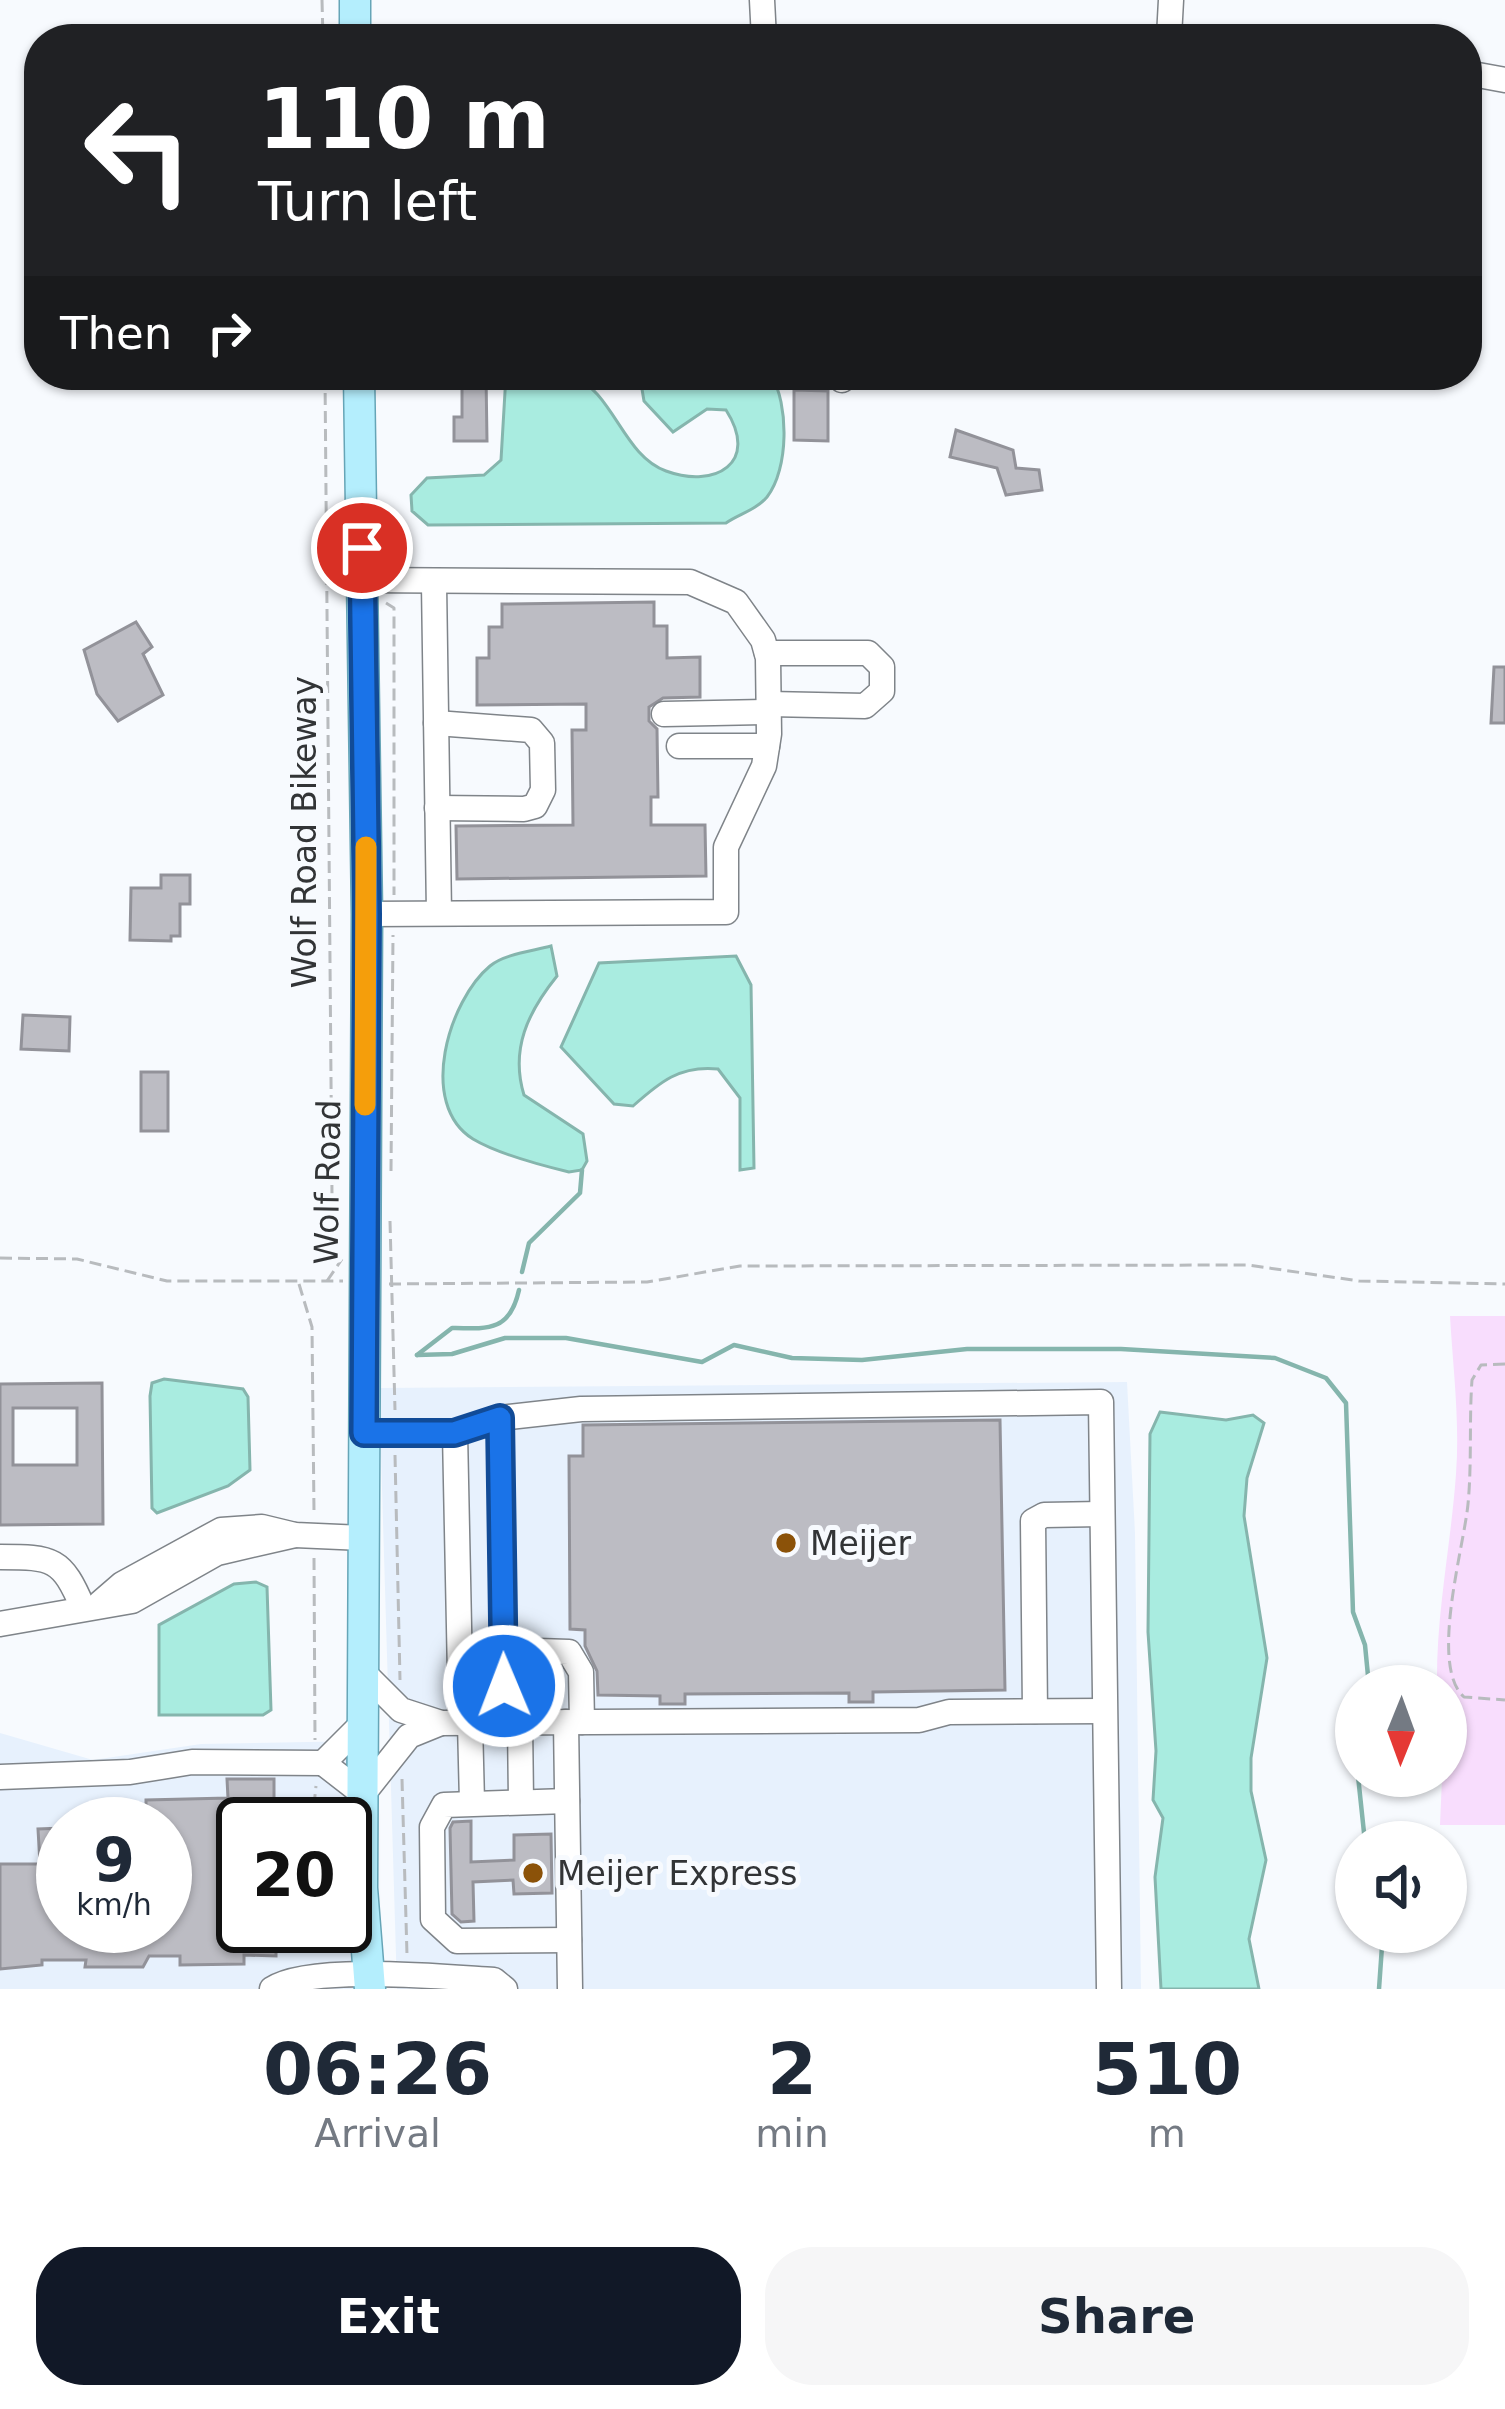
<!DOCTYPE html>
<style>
:root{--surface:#fff;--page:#f6f6f7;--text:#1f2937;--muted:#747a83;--accent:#111827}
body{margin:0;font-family:"DejaVu Sans",sans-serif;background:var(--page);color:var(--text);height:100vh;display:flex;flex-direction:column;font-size:45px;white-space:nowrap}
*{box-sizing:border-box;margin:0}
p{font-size:39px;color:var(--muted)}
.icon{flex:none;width:66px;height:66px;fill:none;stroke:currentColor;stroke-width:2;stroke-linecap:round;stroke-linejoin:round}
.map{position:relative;height:1989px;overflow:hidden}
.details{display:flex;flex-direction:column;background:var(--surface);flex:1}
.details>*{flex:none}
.hud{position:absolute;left:24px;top:24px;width:1458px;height:366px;border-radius:48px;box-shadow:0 3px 9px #0004;background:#202124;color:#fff;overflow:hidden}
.needle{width:78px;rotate:181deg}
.controls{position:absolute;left:1335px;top:1665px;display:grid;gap:24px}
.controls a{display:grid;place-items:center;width:132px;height:132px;border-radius:50%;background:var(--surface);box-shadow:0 3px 9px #0004;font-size:60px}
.speed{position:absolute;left:36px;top:1797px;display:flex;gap:24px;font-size:60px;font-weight:700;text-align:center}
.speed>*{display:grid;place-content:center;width:156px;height:156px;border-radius:50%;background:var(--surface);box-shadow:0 3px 9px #0004;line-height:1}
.speed small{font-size:30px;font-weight:400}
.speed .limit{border:6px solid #111;border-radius:18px;background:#fff;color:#111}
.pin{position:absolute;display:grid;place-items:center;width:102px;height:102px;color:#fff;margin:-51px;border:6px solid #fff;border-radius:50%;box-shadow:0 3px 12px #0007}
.me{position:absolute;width:132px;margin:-66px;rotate:359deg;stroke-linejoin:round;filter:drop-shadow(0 0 9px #0008)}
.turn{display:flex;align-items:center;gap:42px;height:252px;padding:0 36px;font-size:54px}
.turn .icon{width:156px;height:156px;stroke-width:2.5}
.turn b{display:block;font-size:84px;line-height:102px}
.then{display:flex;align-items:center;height:114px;padding:0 36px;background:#0003;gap:24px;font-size:45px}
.eta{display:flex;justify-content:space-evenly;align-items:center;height:204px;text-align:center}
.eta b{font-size:72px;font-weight:700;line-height:84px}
.button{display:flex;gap:24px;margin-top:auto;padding:24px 36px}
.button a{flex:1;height:138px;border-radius:48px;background:var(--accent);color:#fff;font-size:48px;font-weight:700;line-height:138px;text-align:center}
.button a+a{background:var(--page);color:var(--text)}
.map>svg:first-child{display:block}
</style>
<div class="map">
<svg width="1505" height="1989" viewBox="0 0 1505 1989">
<rect width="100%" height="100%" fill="#f7fafe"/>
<!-- built -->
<g fill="#e7f1fd" fill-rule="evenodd">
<polygon points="1127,1382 1135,1533 1141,1989 397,1989 379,1388"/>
<path d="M0,1733L93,1760L201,1744L363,1741L370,1989H0ZM63,1824H165V1926H63ZM243,1824H345V1926H243Z"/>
</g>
<!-- green -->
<path fill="#f8ddfd" d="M1450,1316H1505V1825H1440L1446,1686H1437C1436,1613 1451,1545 1456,1474C1460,1422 1453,1368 1450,1316Z"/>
<!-- water -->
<g fill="#a9ece0" stroke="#85b5ad" stroke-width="3">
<path d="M506,375C523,375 555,369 571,375C614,392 623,456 666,471C715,489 760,463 726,410L707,409L673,432L644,401L640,377L771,375C789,404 789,469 767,497C756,510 739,514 726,523L428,525L412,511L411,495L427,478L484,475L501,460Z"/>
<path d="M551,946L557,976C528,1012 510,1049 524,1095L583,1134L587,1161L582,1170L569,1172C540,1165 498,1154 473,1139C417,1104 449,1000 490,966C504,954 533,951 551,946Z"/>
<path d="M736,956L751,985L754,1168L740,1170V1098L718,1069C680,1065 660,1082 633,1106L614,1104L561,1047L599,963Z"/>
<polygon points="164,1379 243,1389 248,1397 250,1470 228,1486 157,1513 152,1508 150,1396 152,1383"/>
<polygon points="1160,1412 1226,1420 1253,1415 1264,1423 1247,1478 1244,1516 1267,1658 1251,1758 1251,1791 1266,1860 1249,1939 1259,1989 1161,1989 1155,1877 1163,1818 1153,1800 1156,1751 1148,1632 1150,1434"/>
<polygon points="256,1582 267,1587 271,1710 263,1715 159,1715 159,1625 234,1584"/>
</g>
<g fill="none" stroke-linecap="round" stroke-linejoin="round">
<!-- stream -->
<g stroke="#85b5ad" stroke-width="4.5">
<polyline points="522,1272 529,1243 580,1193 582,1170"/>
<polyline points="417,1355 452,1354 505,1338 566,1338 702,1362 734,1345 792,1358 862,1360 967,1349 1121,1349 1275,1358 1326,1378 1346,1403 1353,1612 1365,1645 1369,1686"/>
<path d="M417,1355L452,1328C489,1329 510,1331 519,1290"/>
<polyline points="1358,1776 1365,1842"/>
<polyline points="1379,1989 1383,1932"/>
</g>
</g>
<!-- building -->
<g fill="#bcbcc3" stroke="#929299" stroke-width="3" fill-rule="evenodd">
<polygon points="462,375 486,375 487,441 454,441 454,417 462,417"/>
<polygon points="794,390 828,391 828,441 794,440"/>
<polygon points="956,430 1013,450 1016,468 1039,470 1042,490 1006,495 997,468 950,457"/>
<polygon points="654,602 654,626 667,626 667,658 700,657 700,697 663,698 649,707 649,721 657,729 658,797 651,797 651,825 705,825 706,876 457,879 456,826 573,825 572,730 586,730 586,704 477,705 477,658 489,658 489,627 502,627 502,604"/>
<polygon points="136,622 152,647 143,654 163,695 118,721 97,694 84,650"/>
<polygon points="1494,667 1505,667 1505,723 1491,723"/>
<polygon points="161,875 190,875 190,904 180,904 180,936 171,936 171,941 130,940 131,888 161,888"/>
<polygon points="23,1015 70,1017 69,1051 21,1049"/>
<rect x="141" y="1072" width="27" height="59"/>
<path d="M102,1383L103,1524L0,1525V1384ZM13,1408H77V1465H13Z"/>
<polygon points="1000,1420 1005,1690 873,1692 873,1702 849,1702 849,1693 685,1694 685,1704 660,1704 660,1696 598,1695 597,1671 585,1646 585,1630 570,1629 569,1456 583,1456 583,1425"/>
<polygon points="227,1779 274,1779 274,1824 243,1824 243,1926 276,1926 276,1956 244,1955 244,1964 180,1965 180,1956 149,1956 143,1967 85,1967 86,1960 42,1960 42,1965 0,1969 0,1864 40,1864 38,1829 63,1828 63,1926 165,1926 165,1824 101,1824 101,1810 146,1809 146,1800 228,1798"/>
<polygon points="471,1821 471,1862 514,1860 514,1835 551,1834 552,1893 514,1894 513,1880 473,1882 474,1921 461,1922 452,1914 450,1828 453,1822"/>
</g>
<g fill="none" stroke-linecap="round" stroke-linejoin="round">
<!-- minor casing -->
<g stroke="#7f8489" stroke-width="27">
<g id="minor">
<polyline points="762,0 764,39"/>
<polyline points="1169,37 1171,0"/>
<polyline points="1041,39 1193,39"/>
<polyline points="1467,73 1505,80"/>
<polyline points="839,375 842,380"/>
<polyline points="362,580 690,582 736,602 763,640 768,658 769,734 764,766 726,847 726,912 367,914"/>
<polyline points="434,584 439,913"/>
<polyline points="767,653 868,653 882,667 882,691 865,706 769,704"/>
<polyline points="664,714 769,712"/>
<polyline points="436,723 531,730 542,743 543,790 535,806 524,809 437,808"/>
<polyline points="679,746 767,746"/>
<polyline points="500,1418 505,1723"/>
<polyline points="364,1433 455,1433 461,1723"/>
<polyline points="455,1433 500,1418 581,1409 1101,1402 1109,1989"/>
<path d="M0,1557C53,1557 62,1558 83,1608"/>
<polyline points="100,1603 122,1584 221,1530 262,1527 295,1535 363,1538"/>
<polyline points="0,1624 132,1601 217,1553 295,1535"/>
<polyline points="504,1650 569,1652 581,1672 582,1722"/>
<polyline points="363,1672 401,1710 441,1723 919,1720 949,1712 1103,1711"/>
<polyline points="1035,1711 1033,1521 1044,1515 1101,1514"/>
<polyline points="566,1722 570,1989"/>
<polyline points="470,1723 472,1802"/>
<polyline points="520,1723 521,1801"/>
<polyline points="323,1763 363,1794 409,1736 441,1723"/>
<polyline points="0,1777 130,1772 192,1762 323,1763 363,1723"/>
<polyline points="567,1801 444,1805 432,1827 433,1919 457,1941 569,1940"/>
<path d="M272,1989C309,1964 445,1977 494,1980L505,1989"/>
</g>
</g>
<!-- major casing -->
<g stroke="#66a5b7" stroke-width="33">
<g id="major">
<polyline points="355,0 355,39"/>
<polyline points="359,375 367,914 362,1888 370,1989"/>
</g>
</g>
<!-- path -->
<g stroke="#b8bbbe" stroke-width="3" stroke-dasharray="12 6" stroke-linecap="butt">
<polyline points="322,0 323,39"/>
<polyline points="325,375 332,1196 340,1220"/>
<polyline points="386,603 394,608 394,895"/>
<polyline points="391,1171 393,935"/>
<polyline points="390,1221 395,1410"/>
<polyline points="0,1258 77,1259 167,1281 343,1281"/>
<polyline points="327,1281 342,1259"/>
<polyline points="299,1284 312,1327 314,1512"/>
<polyline points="389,1284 647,1282 740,1266 1248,1265 1359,1281 1505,1284"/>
<path d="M1505,1364L1481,1365L1472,1380C1469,1421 1472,1462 1468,1504C1464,1547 1429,1666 1464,1697L1505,1700"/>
<polyline points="395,1455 400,1680"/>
<polyline points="314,1558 315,1740"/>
<polyline points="402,1779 407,1955"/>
<polyline points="312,1824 316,1786"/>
<polyline points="322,1926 331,1952"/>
</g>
<!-- minor -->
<use href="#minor" stroke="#fff" stroke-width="24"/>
<!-- major -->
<use href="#major" stroke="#b4eefd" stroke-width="30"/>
</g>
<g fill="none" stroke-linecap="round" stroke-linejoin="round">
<!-- route casing -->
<g stroke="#114b97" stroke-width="30">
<polyline id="route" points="362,548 367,914 364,1433 454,1433 500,1418 504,1686"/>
</g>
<!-- route -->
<use href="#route" stroke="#1a73e8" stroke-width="21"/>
<!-- slow -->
<polyline stroke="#f59e0b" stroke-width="21" points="365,1105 366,847"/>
</g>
<!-- markers -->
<g fill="#8b5209" stroke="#f7fafe" stroke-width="4.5">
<circle cx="786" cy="1543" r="12"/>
<circle cx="533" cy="1873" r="12"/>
</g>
<g text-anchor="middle" stroke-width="10" stroke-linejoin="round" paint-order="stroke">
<!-- street labels -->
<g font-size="33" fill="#323436" stroke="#f7fafe">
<text transform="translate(304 832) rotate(-90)" y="12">Wolf Road Bikeway</text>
<text transform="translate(327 1182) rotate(-89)" y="12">Wolf Road</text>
</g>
<!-- poi labels -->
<g font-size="33" fill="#323436" stroke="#f7fafe" text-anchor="start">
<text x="810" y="1555">Meijer</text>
<text x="557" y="1885">Meijer Express</text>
</g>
</g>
</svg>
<div class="controls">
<a><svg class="needle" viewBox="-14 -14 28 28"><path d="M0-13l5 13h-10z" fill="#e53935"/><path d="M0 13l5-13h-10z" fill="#747a83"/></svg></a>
<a><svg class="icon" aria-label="sound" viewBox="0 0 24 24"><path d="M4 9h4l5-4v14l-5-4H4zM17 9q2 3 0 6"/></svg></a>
</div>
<div class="speed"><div>9<small>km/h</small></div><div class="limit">20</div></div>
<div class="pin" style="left:362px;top:548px;background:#d93025"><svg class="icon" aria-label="arrive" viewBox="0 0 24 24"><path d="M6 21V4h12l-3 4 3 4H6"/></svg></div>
<svg class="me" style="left:504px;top:1686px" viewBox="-20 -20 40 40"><circle r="17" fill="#1a73e8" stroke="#fff" stroke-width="3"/><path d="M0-11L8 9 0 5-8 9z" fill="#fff"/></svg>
<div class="hud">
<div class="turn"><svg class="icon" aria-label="left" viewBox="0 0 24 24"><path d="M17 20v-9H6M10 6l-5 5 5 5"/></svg><div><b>110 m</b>Turn left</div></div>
<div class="then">Then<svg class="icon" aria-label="right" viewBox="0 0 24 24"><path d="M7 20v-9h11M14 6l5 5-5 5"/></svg></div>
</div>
</div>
<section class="details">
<div class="eta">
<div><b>06:26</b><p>Arrival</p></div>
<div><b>2</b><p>min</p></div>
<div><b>510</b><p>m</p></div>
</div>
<div class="button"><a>Exit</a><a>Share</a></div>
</section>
